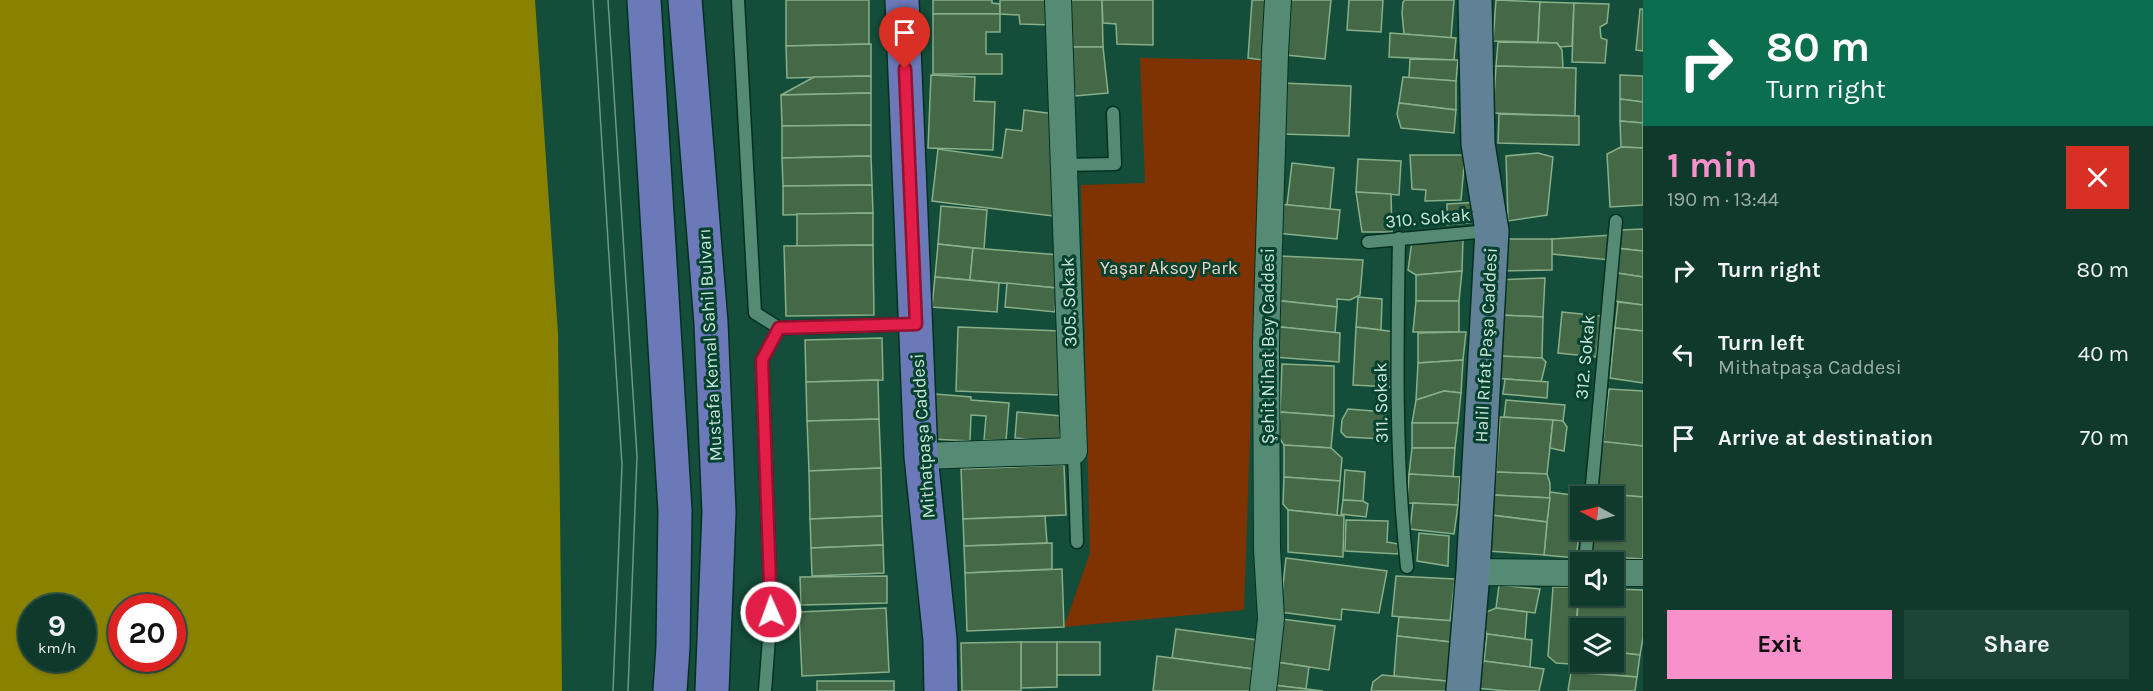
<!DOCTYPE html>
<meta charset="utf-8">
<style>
:root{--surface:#0f3a2b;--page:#1d4537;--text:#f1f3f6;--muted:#9bada9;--line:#2f5447;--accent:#f890cc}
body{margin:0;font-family:Karla,sans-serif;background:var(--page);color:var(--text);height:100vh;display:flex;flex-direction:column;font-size:22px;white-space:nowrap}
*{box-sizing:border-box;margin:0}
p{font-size:20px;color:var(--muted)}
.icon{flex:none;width:33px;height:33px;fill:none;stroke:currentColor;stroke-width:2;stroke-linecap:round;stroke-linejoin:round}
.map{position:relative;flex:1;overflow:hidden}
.sheet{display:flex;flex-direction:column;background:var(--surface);width:510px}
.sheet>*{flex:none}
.hud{background:#0b6e4f;color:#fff;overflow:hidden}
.needle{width:39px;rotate:277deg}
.fabs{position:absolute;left:1570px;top:486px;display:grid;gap:12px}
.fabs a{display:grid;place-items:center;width:54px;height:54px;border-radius:0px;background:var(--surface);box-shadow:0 2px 4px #0004,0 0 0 2px var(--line);font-size:30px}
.speed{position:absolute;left:18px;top:594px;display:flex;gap:12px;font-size:30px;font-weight:700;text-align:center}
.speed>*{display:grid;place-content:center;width:78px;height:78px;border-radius:50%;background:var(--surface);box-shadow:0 2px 4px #0004,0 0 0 2px var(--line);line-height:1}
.speed small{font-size:15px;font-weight:400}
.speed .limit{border:9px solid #d22;background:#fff;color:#111}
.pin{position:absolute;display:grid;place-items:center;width:51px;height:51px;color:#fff;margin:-62px -26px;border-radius:50% 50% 50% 0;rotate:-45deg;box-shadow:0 0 6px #0007}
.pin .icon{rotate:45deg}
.me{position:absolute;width:66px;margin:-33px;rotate:358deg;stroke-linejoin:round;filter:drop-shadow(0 0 4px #0008)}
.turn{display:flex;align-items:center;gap:21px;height:126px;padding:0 24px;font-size:27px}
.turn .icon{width:78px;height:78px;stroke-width:2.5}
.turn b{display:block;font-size:42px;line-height:51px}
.round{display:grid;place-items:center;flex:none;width:63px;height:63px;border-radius:0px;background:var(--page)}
.summary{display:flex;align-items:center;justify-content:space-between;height:102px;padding:0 24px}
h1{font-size:36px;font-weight:700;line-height:45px;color:var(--accent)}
.action{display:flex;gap:12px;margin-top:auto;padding:12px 24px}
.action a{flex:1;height:69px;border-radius:0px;background:var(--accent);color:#111;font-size:24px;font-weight:700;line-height:69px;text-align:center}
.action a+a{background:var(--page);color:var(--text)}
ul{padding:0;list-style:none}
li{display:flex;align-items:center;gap:18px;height:84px;padding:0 24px}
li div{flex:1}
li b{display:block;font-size:22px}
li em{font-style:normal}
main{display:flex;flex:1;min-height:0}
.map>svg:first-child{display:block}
</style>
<main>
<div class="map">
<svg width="1643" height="691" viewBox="0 0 1643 691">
<rect width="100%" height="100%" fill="#144d39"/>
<!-- green -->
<polygon fill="#7f3303" points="1140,58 1263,60 1244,610 1064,627 1090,553 1081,185 1145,183"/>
<!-- water -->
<path fill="#898100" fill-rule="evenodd" d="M0,0H535L558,333L562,691H0ZM32,608H82V658H32ZM122,608H172V658H122Z"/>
<!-- building -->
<g fill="#456947" stroke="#88af89" stroke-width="1.5">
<polygon points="786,0 869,0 869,44 786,46"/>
<polygon points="933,0 992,0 992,3 1000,4 1000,14 933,14"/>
<polygon points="1000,0 1050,0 1052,25 1020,24 1019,15 1000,14"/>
<polygon points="1068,0 1102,0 1103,47 1070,47"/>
<polygon points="1102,0 1153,0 1153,45 1117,44 1116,24 1103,23"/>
<polygon points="1252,0 1266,0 1263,60 1248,58"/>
<polygon points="1281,0 1331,0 1325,59 1276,54"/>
<polygon points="1349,0 1383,0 1381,32 1347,30"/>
<polygon points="1405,0 1454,0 1451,38 1404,34 1402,13 1403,2"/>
<polygon points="1496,0 1540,2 1538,42 1493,41"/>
<polygon points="1540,2 1574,3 1572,46 1560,47 1557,43 1538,42"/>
<polygon points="1574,3 1609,4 1607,23 1600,27 1601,38 1607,40 1605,63 1572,62"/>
<polygon points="1640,9 1643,9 1643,51 1636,50"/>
<polygon points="933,14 1000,14 1000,32 986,32 986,54 1002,54 1002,74 933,74"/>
<polygon points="1390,33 1456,38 1454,60 1389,57"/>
<polygon points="1498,42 1557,43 1562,50 1563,68 1496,66"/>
<polygon points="871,44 871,76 787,78 786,46"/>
<polygon points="1070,47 1103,47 1108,93 1075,96"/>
<polygon points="1410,59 1458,60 1456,81 1409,78"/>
<polygon points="1496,66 1576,68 1575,116 1493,113"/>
<polygon points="931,75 975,77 974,101 995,102 993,150 928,148"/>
<polygon points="1620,75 1643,76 1643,102 1620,99"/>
<polygon points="871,76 871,93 781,95 814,77"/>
<polygon points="1403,77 1456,81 1456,110 1399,103"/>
<polygon points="1283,83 1351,86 1349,136 1281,134"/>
<polygon points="871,93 871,125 782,126 781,95"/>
<polygon points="1620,99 1643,102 1643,123 1620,121"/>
<polygon points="1399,103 1456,110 1454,133 1401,128 1397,114"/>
<polygon points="1024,110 1062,115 1053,216 932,201 938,149 1002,158 1006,129 1022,131"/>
<polygon points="1499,114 1579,116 1579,145 1498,143"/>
<polygon points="1620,121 1643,123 1643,148 1621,147"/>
<polygon points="871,125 871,156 782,158 782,126"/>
<polygon points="1621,147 1643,148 1643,205 1610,207 1607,154"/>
<polygon points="1538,153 1553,157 1547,215 1508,221 1506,156"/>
<polygon points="1410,155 1465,155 1461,200 1425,201 1426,190 1412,189"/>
<polygon points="871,156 872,185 783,186 782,158"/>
<polygon points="1358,159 1401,161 1399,195 1356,192"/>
<polygon points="1292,163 1334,168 1330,209 1287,205"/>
<polygon points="872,185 873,213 783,215 783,186"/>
<polygon points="1356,192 1391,194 1392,232 1362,232"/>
<polygon points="1479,202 1479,222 1447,225 1447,204"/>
<polygon points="1279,204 1340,210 1337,239 1276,233"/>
<polygon points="941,206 987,210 984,249 938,244"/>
<polygon points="873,213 873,245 797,246 797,214"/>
<polygon points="1643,229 1643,251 1617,248 1620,230"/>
<polygon points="1612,235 1610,260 1552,254 1552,239"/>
<polygon points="1463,239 1462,271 1416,275 1408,270 1412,241"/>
<polygon points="1498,239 1552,239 1552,270 1497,271"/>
<polygon points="938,244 973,248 970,280 935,277"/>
<polygon points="873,245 874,315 786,316 784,246"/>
<polygon points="973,248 1060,255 1057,288 970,280"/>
<polygon points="1614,248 1643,251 1643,277 1617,273 1614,262"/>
<polygon points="1281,256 1363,260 1360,295 1350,300 1337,299 1337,307 1273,300 1275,272"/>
<polygon points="1462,271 1459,301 1416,301 1416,275"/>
<polygon points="1617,273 1643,277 1643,305 1615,301"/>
<polygon points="935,277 999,283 997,312 932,307"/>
<polygon points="1545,278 1543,317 1501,315 1495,280"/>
<polygon points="1007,283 1057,288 1055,312 1005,307"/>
<polygon points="1358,297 1382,299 1381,330 1356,327"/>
<polygon points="1273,300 1337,307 1335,333 1281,327 1272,316"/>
<polygon points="1416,301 1459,301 1459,332 1413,332"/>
<polygon points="1618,302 1643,305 1643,331 1615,328"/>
<polygon points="1562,312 1601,316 1596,357 1558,353"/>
<polygon points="1501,315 1543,317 1542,358 1499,356"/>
<polygon points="958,327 1062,331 1060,395 956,391"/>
<polygon points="1281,327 1340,333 1339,362 1273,357 1274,328"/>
<polygon points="1356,327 1396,332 1391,387 1353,385"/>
<polygon points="1615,328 1643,331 1643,383 1610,378"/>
<polygon points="1459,332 1466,332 1463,360 1418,363 1418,333"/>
<polygon points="882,338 883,380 806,382 805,340"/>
<polygon points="1499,356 1542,358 1546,362 1541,382 1497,378"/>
<polygon points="1463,360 1461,393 1444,391 1416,400 1418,363"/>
<polygon points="1282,364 1334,366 1334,416 1280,412"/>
<polygon points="1505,379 1548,382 1547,398 1503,394"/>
<polygon points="878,380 879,419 807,421 806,382"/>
<polygon points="1609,389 1643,391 1643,446 1603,442"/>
<polygon points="1444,391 1461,393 1458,423 1412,423 1416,400"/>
<polygon points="935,394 971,397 971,400 1009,403 1006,441 984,440 986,416 971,415 970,441 932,439"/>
<polygon points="1506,400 1565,405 1563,421 1504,417"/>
<polygon points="1348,409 1386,412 1383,439 1346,437 1341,432 1342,420"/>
<polygon points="1017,412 1062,416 1059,443 1015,438"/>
<polygon points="1280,412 1334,416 1331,448 1284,445 1278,436"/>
<polygon points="1500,417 1553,420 1547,474 1496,472"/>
<polygon points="879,419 881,468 809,471 807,421"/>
<polygon points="1553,420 1563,421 1567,427 1564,451 1550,448"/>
<polygon points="1412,423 1458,423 1455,448 1412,448"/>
<polygon points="1598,441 1643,446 1643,497 1596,493"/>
<polygon points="1284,445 1331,448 1342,458 1340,481 1284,477"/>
<polygon points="1412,448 1455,448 1453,477 1409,474"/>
<polygon points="1064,465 1066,515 963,519 961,469"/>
<polygon points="881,468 882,516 810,519 809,471"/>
<polygon points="1345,470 1365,472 1363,501 1343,500"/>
<polygon points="1496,472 1547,474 1550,483 1550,498 1494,495"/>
<polygon points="1409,474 1460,477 1458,505 1407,503"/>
<polygon points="1284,477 1340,481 1337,515 1288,510 1283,504"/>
<polygon points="1550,492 1572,495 1581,520 1576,558 1544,555"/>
<polygon points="1596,493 1643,497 1643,559 1592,556 1594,530 1614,530 1614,496 1596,496"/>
<polygon points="1494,495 1550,498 1547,522 1491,515"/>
<polygon points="1343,500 1363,501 1368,504 1366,517 1341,514"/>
<polygon points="1413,503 1458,505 1454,534 1410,529"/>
<polygon points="1288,510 1344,516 1343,557 1288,552"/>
<polygon points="1491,515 1547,522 1544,555 1488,551"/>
<polygon points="882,516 883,545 811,548 810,519"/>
<polygon points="1045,516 1047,543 964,546 963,519"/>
<polygon points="1346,520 1388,521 1387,542 1399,544 1398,554 1345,551"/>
<polygon points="1419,533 1449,536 1448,566 1417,561"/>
<polygon points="1052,543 1052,569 965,573 964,546"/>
<polygon points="883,545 884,573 812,576 811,548"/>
<polygon points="1286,558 1387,571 1379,613 1342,609 1341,620 1280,612"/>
<polygon points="1062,569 1064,627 967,631 965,573"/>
<polygon points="887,576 887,603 801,605 800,577"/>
<polygon points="1396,576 1455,579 1450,621 1392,616"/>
<polygon points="1499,585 1540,589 1535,613 1496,608"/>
<polygon points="1553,587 1579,587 1574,658 1570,664 1556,663 1548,656"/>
<polygon points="1579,587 1581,587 1581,596 1614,596 1614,589 1643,590 1643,638 1640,655 1614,652 1614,628 1581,628 1581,634 1576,634"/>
<polygon points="886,608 889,672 802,676 799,612"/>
<polygon points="1496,608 1527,612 1525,639 1487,634 1483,626 1484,613"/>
<polygon points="1399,617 1456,621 1451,642 1397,636"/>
<polygon points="1282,619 1335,626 1329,670 1276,662"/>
<polygon points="1176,629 1257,640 1253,669 1172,658"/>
<polygon points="1487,634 1532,640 1530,667 1484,661"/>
<polygon points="1397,636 1451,642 1450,673 1446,681 1394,676"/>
<polygon points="1021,642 1057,642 1057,687 1021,688"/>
<polygon points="1021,642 1021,691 962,691 961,643"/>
<rect x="1057" y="642" width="43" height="33"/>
<polygon points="1614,652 1640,655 1637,677 1585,673 1587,662 1614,662"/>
<polygon points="1157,656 1253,669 1250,691 1153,691"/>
<polygon points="1484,661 1544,669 1539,691 1508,691 1475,688 1478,669"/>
<polygon points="1276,662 1309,667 1306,689 1273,685"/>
<polygon points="1571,672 1637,677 1635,691 1568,691"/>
<polygon points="1382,675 1446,681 1452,691 1371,691 1373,682"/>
<rect x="817" y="681" width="77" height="10"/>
<polygon points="1273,685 1323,691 1272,691"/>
</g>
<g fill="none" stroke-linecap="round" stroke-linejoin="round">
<!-- lane casing -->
<g stroke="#043022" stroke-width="15">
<g id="lane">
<polyline points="738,0 755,313 779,328 915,324"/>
<polyline points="1064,165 1115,164 1113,113"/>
<path d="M1399,238C1397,348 1395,459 1407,567"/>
<polyline points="1368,242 1489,231"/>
<polyline points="1074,451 1077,542"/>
<polyline points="1591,496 1616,221"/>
<polyline points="1585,562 1588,530"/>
<polyline points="765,691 771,612 762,360 779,328"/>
</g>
</g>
<!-- street casing -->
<g stroke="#043022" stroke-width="28">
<g id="street">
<polyline points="921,456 1074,451 1058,0"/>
<polyline points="1473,572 1581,573"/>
<polyline points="1614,573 1643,573"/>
<polyline points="1263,691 1271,619 1267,549 1266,343 1275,53 1278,0"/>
</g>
</g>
<!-- secondary casing -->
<g stroke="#043022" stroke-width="36">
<polyline id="secondary" points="1463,691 1473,572 1492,231 1478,144 1475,0"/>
</g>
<!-- primary casing -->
<g stroke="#043022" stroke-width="36">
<g id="primary">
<polyline points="644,0 675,511 673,647 670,691"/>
<polyline points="685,0 711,323 719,512 712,691"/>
<polyline points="902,0 921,456 940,640 941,691"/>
</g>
</g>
<!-- lane -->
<use href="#lane" stroke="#558b74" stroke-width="12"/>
<!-- street -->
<use href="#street" stroke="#558b74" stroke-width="26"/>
<!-- secondary -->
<use href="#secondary" stroke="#618296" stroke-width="33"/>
<!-- primary -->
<use href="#primary" stroke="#6c79b8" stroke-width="33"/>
<!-- tram -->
<g stroke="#6d9787" stroke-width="1.5">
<polyline points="593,0 622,465 613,691"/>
<polyline points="608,0 637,456 628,691"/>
</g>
</g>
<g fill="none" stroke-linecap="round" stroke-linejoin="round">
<!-- route casing -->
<g stroke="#92132f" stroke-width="15">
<polyline id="route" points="771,612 762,360 779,328 916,324 905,69"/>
</g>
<!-- route -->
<use href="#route" stroke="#e11d48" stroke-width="10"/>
</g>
<g text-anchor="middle" stroke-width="6" stroke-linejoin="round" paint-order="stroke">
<!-- street labels -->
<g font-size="18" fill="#cbe6d9" stroke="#05422f">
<text transform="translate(1428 218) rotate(-5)" y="6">310. Sokak</text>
<text transform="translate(1069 302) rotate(-92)" y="6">305. Sokak</text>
<text transform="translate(710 345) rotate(-93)" y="6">Mustafa Kemal Sahil Bulvarı</text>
<text transform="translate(1486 345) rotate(-87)" y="6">Halil Rıfat Paşa Caddesi</text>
<text transform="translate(1268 346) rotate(-90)" y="6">Şehit Nihat Bey Caddesi</text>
<text transform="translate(1585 357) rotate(-85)" y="6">312. Sokak</text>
<text transform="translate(1381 403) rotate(-91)" y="6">311. Sokak</text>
<text transform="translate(923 436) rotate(-94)" y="6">Mithatpaşa Caddesi</text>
</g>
<!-- park labels -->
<g font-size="18" fill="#efd1c4" stroke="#05422f">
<text x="1169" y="274">Yaşar Aksoy Park</text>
</g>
</g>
</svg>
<div class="fabs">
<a><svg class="needle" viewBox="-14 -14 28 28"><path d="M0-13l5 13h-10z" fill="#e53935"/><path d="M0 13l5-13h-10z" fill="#9bada9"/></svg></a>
<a><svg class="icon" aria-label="sound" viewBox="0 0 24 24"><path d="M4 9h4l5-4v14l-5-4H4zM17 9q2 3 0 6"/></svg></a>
<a><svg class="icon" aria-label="layers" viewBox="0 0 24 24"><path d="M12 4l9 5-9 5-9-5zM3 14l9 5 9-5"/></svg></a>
</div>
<div class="speed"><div>9<small>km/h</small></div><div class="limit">20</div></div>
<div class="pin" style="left:905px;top:69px;background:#d93025"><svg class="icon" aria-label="arrive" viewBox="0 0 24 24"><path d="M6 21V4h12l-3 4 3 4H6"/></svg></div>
<svg class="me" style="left:771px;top:612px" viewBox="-20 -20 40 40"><circle r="17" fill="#e11d48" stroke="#fff" stroke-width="3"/><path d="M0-11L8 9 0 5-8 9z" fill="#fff"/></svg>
</div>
<section class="sheet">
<div class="hud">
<div class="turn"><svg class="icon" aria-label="right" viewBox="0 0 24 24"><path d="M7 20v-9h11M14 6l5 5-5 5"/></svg><div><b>80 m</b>Turn right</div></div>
</div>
<div class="summary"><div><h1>1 min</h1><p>190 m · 13:44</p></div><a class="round" style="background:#d93025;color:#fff"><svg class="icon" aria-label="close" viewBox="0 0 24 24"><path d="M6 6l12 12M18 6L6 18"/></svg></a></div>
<ul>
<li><svg class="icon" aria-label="right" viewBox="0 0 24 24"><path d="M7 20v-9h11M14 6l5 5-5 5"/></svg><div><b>Turn right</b></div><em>80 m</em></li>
<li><svg class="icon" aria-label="left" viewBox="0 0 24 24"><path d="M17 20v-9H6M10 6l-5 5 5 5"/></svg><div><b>Turn left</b><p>Mithatpaşa Caddesi</p></div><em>40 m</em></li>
<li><svg class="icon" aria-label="arrive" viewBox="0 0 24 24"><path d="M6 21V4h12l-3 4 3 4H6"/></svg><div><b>Arrive at destination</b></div><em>70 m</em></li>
</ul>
<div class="action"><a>Exit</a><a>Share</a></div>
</section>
</main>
